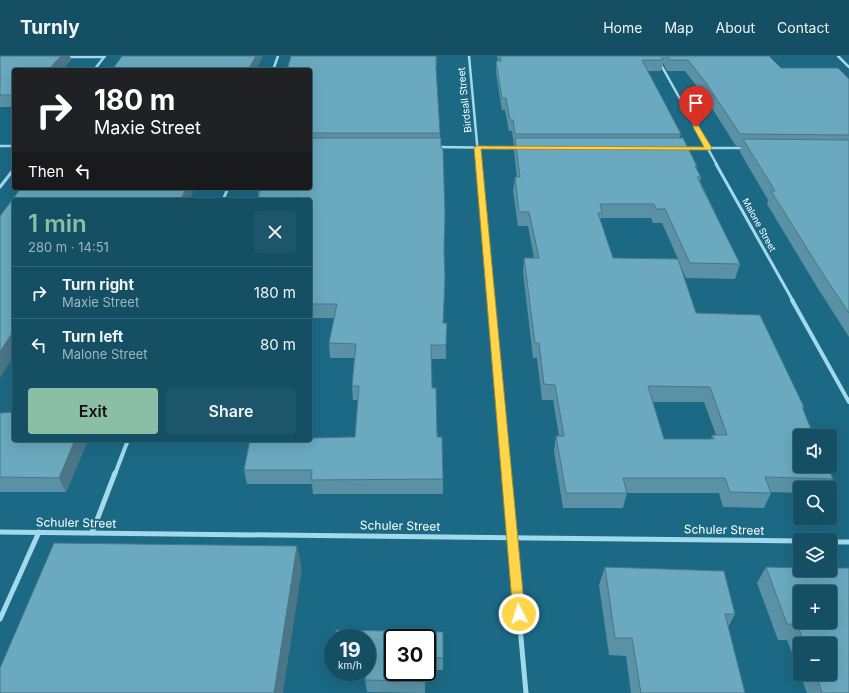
<!DOCTYPE html>
<meta charset="utf-8">
<style>
:root{--surface:#144f64;--page:#1d566a;--text:#f1f3f6;--muted:#9db5bf;--line:#336678;--accent:#8abfa5}
body{margin:0;font-family:Inter,sans-serif;background:var(--page);color:var(--text);height:100vh;display:flex;flex-direction:column;font-size:15px;white-space:nowrap}
*{box-sizing:border-box;margin:0}
p{font-size:13px;color:var(--muted)}
.icon{flex:none;width:22px;height:22px;fill:none;stroke:currentColor;stroke-width:2;stroke-linecap:round;stroke-linejoin:round}
.map{position:relative;flex:1;overflow:hidden}
.details{position:absolute;left:12px;top:142px;width:300px;height:244px;display:flex;flex-direction:column;background:var(--surface);border-radius:4px;box-shadow:0 4px 16px #0002,0 0 0 1px var(--line)}
.details>*{flex:none}
.hud{position:absolute;left:12px;top:12px;width:300px;height:122px;border-radius:4px;box-shadow:0 4px 16px #0002,0 0 0 1px var(--line);background:#202124;color:#fff;overflow:hidden}
.fabs{position:absolute;left:793px;top:373px;display:grid;gap:8px}
.fabs a{display:grid;place-items:center;width:44px;height:44px;border-radius:4px;background:var(--surface);box-shadow:0 4px 16px #0002,0 0 0 1px var(--line);font-size:20px}
.speed{position:absolute;left:324px;top:573px;display:flex;gap:8px;font-size:20px;font-weight:700;text-align:center}
.speed>*{display:grid;place-content:center;width:52px;height:52px;border-radius:50%;background:var(--surface);box-shadow:0 4px 16px #0002,0 0 0 1px var(--line);line-height:1}
.speed small{font-size:10px;font-weight:400}
.speed .limit{border:2px solid #111;border-radius:6px;background:#fff;color:#111}
.pin{position:absolute;display:grid;place-items:center;width:34px;height:34px;color:#fff;margin:-41px -17px;border-radius:50% 50% 50% 0;rotate:-45deg;box-shadow:0 0 4px #0007}
.pin .icon{rotate:45deg}
.me{position:absolute;width:44px;margin:-22px;rotate:355deg;stroke-linejoin:round;filter:drop-shadow(0 0 3px #0008)}
.turn{display:flex;align-items:center;gap:14px;height:84px;padding:0 16px;font-size:18px}
.turn .icon{width:52px;height:52px;stroke-width:2.5}
.turn b{display:block;font-size:28px;line-height:34px}
.then{display:flex;align-items:center;height:38px;padding:0 16px;background:#0003;gap:8px;font-size:15px}
.round{display:grid;place-items:center;flex:none;width:42px;height:42px;border-radius:4px;background:var(--page)}
.summary{display:flex;align-items:center;justify-content:space-between;height:68px;padding:0 16px}
h1{font-size:24px;font-weight:600;line-height:30px;color:var(--accent)}
.button{display:flex;gap:8px;margin-top:auto;padding:8px 16px}
.button a{flex:1;height:46px;border-radius:4px;background:var(--accent);color:#111;font-size:16px;font-weight:600;line-height:46px;text-align:center}
.button a+a{background:var(--page);color:var(--text)}
ul{padding:0;list-style:none}
li{display:flex;align-items:center;gap:12px;height:52px;padding:0 16px;border-top:1px solid var(--line)}
li div{flex:1}
li b{display:block;font-size:15px}
li em{font-style:normal}
header{display:flex;align-items:center;gap:24px;box-sizing:border-box;height:56px;padding:0 20px;background:var(--surface);border-bottom:1px solid var(--line)}
header strong{font-size:19px}
nav{display:flex;gap:22px;margin-inline-start:auto;font-size:14px}
.map>svg:first-child{display:block}
</style>
<header>
<strong>Turnly</strong>
<nav><a>Home</a><a>Map</a><a>About</a><a>Contact</a></nav>
</header>
<div class="map">
<svg width="849" height="637" viewBox="0 0 849 637">
<rect width="100%" height="100%" fill="#1b6985"/>
<g fill="none" stroke-linecap="round" stroke-linejoin="round">
<!-- street-far3 -->
<g stroke="#a2d9eb" stroke-width="2.5">
<polyline points="469,0 479,109"/>
<polyline points="656,0 717,109"/>
<polyline points="838,0 849,11"/>
<polyline points="66,1 104,1"/>
<polyline points="94,14 105,0"/>
<polyline points="273,14 278,0"/>
<polyline points="0,90 14,90"/>
<polyline points="437,91 519,92"/>
<polyline points="683,92 745,92"/>
</g>
<!-- street-far2 -->
<g stroke="#a2d9eb" stroke-width="3">
<polyline points="479,108 491,245"/>
<polyline points="716,108 793,245"/>
<polyline points="0,131 14,113"/>
<polyline points="223,144 228,132"/>
</g>
<!-- street-far1 -->
<g stroke="#a2d9eb" stroke-width="4">
<polyline points="491,244 506,418"/>
<polyline points="792,244 849,346"/>
<polyline points="115,418 128,384"/>
</g>
<!-- street -->
<g stroke="#a2d9eb" stroke-width="5">
<polyline points="506,417 526,637"/>
<polyline points="0,476 800,485"/>
<polyline points="92,477 115,417"/>
<polyline points="830,486 849,486"/>
<polyline points="0,563 39,476"/>
</g>
</g>
<!-- wall -->
<g fill="#5b91a4" fill-rule="evenodd">
<polygon points="0,0 70,0 71,4 62,14 14,14 14,51 0,51"/>
<polygon points="291,0 437,0 436,15 440,77 444,196 445,222 443,267 446,289 446,303 432,303 432,332 443,423 443,438 313,438 312,428 247,428 244,414 249,387 191,386 190,384 310,384 355,381 358,344 353,344 352,330 354,302 330,302 329,287 334,262 310,262 310,144 259,140 257,132 310,132 310,14"/>
<path d="M497,0H769L781,12L849,23V281L817,231L767,148L768,144L740,96L741,90H736L703,38L685,15H667L663,7L661,15H648L681,78L679,82L697,110L696,112L701,121L700,125L740,208L735,223L686,222L681,211L696,257L804,351L803,354L833,423L828,432H800V437L771,436V437L764,452L723,451L719,437H627L623,452H563L554,395L556,380H559L553,344H542L537,302H533L523,216L524,202H534L528,170H518L513,135L515,121H517L514,95L515,90H514L512,75H509L505,54H502L496,16V5H498ZM601,162H651L653,167H662L678,203L613,202L600,165ZM653,346H704L716,379H712L711,383H664Z"/>
<polygon points="0,357 88,384 66,436 0,436"/>
<polygon points="605,511 735,558 728,571 745,637 631,637 626,600 609,599 599,529"/>
<path d="M766,511L800,512V514H830V512H849V637H807L800,618H830V588H800V617L787,584H778L757,527ZM800,536H830V566H800Z"/>
<polygon points="336,574 443,576 443,614 427,614 427,582 393,582 393,616 425,616 425,637 367,636 365,624 366,616 367,616 367,582 335,582"/>
</g>
<!-- shaded-wall -->
<g fill="#4a7686">
<polygon points="61,0 70,0 71,4 62,14 48,14"/>
<polygon points="256,0 263,0 256,14 248,14"/>
<polygon points="186,132 194,132 194,134 190,144 181,144"/>
<polygon points="445,222 445,236 442,281 443,267"/>
<polygon points="14,274 14,299 0,322 0,296"/>
<polygon points="75,384 88,384 66,436 59,422"/>
<polygon points="297,490 302,513 283,637 274,637"/>
</g>
<!-- building -->
<g fill="#6aa9bf" stroke="#4a7686" fill-rule="evenodd">
<polygon points="0,0 61,0 48,14 14,14 14,39 0,39"/>
<polygon points="122,0 256,0 248,14 112,14"/>
<polygon points="291,0 436,0 436,11 440,77 310,77 310,14 287,14"/>
<polygon points="500,0 661,0 663,4 642,4 681,78 515,78 513,64 510,64 506,42 502,42 496,5 501,5"/>
<polygon points="667,0 769,0 781,12 838,12 849,23 849,79 740,78 706,27 688,4 670,4"/>
<polygon points="310,82 441,82 441,92 443,93 445,159 444,194 445,222 443,267 447,267 446,289 431,289 432,332 436,332 437,381 442,381 443,423 311,424 312,414 244,414 250,384 310,384 310,382 355,381 359,330 352,330 356,288 329,287 337,248 310,248 310,144 257,144 261,132 310,132"/>
<path d="M515,82H683L697,110H695L701,121H697L740,208L690,207L665,153H656L654,148H600L602,157H598L613,202L678,203L696,257L760,259L804,351H802L814,380H800V410H827L833,423L765,421L771,437L730,436L725,422H623L627,437H566L556,380H564L555,329L544,328L539,287H535L524,202H539L529,156H519L515,121H520ZM648,330L710,331L727,379H712L714,383H664Z"/>
<polygon points="743,83 849,84 849,257 823,218 771,135 775,135"/>
<polygon points="21,132 186,132 181,144 14,144 14,274 0,296 0,160"/>
<polygon points="14,356 14,384 75,384 59,422 0,421 0,357"/>
<polygon points="54,487 297,490 274,637 0,637 0,612"/>
<polygon points="605,511 724,515 735,558 725,558 745,637 641,637 632,582 615,582"/>
<path d="M766,511L800,512V514H830V512H849V637H822L816,618H830V588H805L797,568H787ZM800,536H830V566H800Z"/>
<polygon points="336,574 443,576 443,602 427,601 427,582 393,582 393,616 425,616 425,625 365,624 366,616 367,616 367,582 335,582"/>
</g>
<!-- route -->
<polygon fill="#ffd54a" stroke="#a68a30" points="694,69 698,69 712,92 711,94 481,93 525,558 524,562 519,563 515,562 513,558 474,91 477,90 704,91 693,71"/>
<g text-anchor="middle" stroke-width="4" stroke-linejoin="round" paint-order="stroke">
<!-- far-street labels -->
<g font-size="9" fill="#fff" stroke="#1b6985">
<text transform="translate(759 169) rotate(61)" y="3">Malone Street</text>
</g>
<!-- street labels -->
<g font-size="10" fill="#fff" stroke="#1b6985">
<text transform="translate(464 44) rotate(-96)" y="4">Birdsall Street</text>
</g>
<!-- near-street labels -->
<g font-size="12" fill="#fff" stroke="#1b6985">
<text transform="translate(76 467) rotate(1)" y="4">Schuler Street</text>
<text transform="translate(400 470) rotate(1)" y="4">Schuler Street</text>
<text transform="translate(724 474) rotate(1)" y="4">Schuler Street</text>
</g>
</g>
</svg>
<div class="fabs">
<a><svg class="icon" aria-label="sound" viewBox="0 0 24 24"><path d="M4 9h4l5-4v14l-5-4H4zM17 9q2 3 0 6"/></svg></a>
<a><svg class="icon" aria-label="search" viewBox="0 0 24 24"><circle cx="10" cy="10" r="6"/><path d="M15 15l6 6"/></svg></a>
<a><svg class="icon" aria-label="layers" viewBox="0 0 24 24"><path d="M12 4l9 5-9 5-9-5zM3 14l9 5 9-5"/></svg></a>
<a>+</a>
<a>−</a>
</div>
<div class="speed"><div>19<small>km/h</small></div><div class="limit">30</div></div>
<div class="pin" style="left:696px;top:71px;background:#d93025"><svg class="icon" aria-label="arrive" viewBox="0 0 24 24"><path d="M6 21V4h12l-3 4 3 4H6"/></svg></div>
<svg class="me" style="left:519px;top:558px" viewBox="-20 -20 40 40"><circle r="17" fill="#ffd54a" stroke="#fff" stroke-width="3"/><path d="M0-11L8 9 0 5-8 9z" fill="#fff"/></svg>
<div class="hud">
<div class="turn"><svg class="icon" aria-label="right" viewBox="0 0 24 24"><path d="M7 20v-9h11M14 6l5 5-5 5"/></svg><div><b>180 m</b>Maxie Street</div></div>
<div class="then">Then<svg class="icon" aria-label="left" viewBox="0 0 24 24"><path d="M17 20v-9H6M10 6l-5 5 5 5"/></svg></div>
</div>
<section class="details">
<div class="summary"><div><h1>1 min</h1><p>280 m · 14:51</p></div><a class="round"><svg class="icon" aria-label="close" viewBox="0 0 24 24"><path d="M6 6l12 12M18 6L6 18"/></svg></a></div>
<ul>
<li><svg class="icon" aria-label="right" viewBox="0 0 24 24"><path d="M7 20v-9h11M14 6l5 5-5 5"/></svg><div><b>Turn right</b><p>Maxie Street</p></div><em>180 m</em></li>
<li><svg class="icon" aria-label="left" viewBox="0 0 24 24"><path d="M17 20v-9H6M10 6l-5 5 5 5"/></svg><div><b>Turn left</b><p>Malone Street</p></div><em>80 m</em></li>
</ul>
<div class="button"><a>Exit</a><a>Share</a></div>
</section>
</div>
